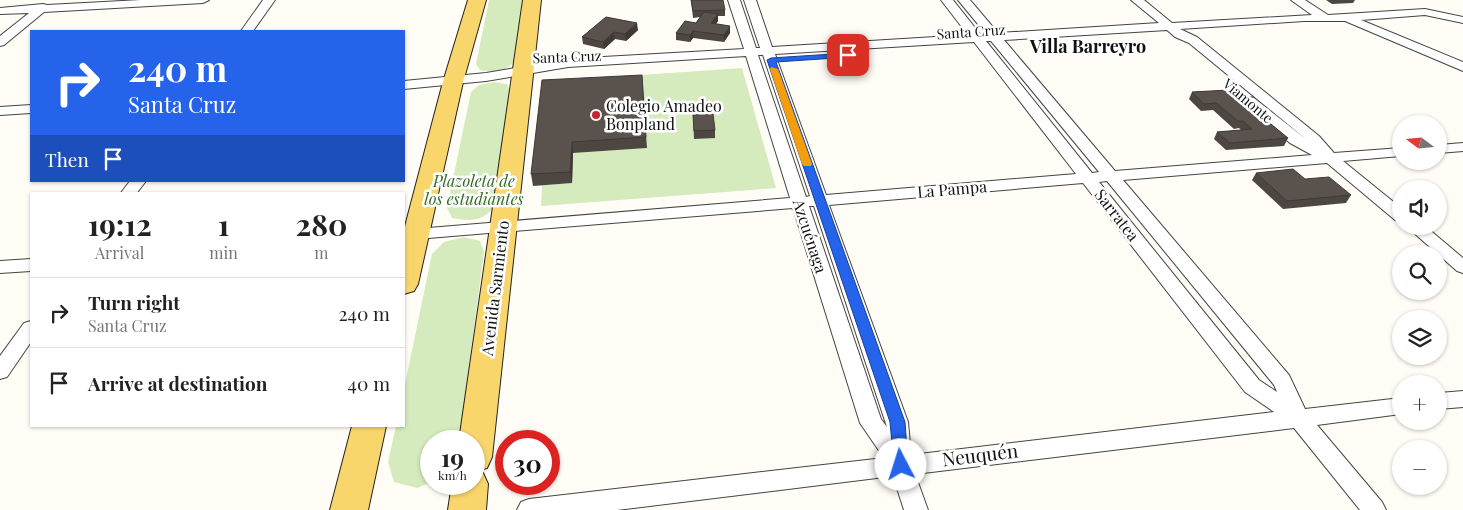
<!DOCTYPE html>
<meta charset="utf-8">
<style>
:root{--surface:#fff;--page:#f2f2f2;--text:#222;--muted:#767676;--line:#e0e0e0}
body{margin:0;font-family:"Playfair Display",serif;background:var(--page);color:var(--text);height:100vh;display:flex;flex-direction:column;font-size:19px;white-space:nowrap}
*{box-sizing:border-box;margin:0}
p{font-size:16px;color:var(--muted)}
.icon{flex:none;width:28px;height:28px;fill:none;stroke:currentColor;stroke-width:2;stroke-linecap:round;stroke-linejoin:round}
.map{position:relative;flex:1;overflow:hidden}
.sheet{position:absolute;left:30px;top:192px;width:375px;height:235px;display:flex;flex-direction:column;background:var(--surface);border-radius:0px;box-shadow:0 1px 4px #0004}
.sheet>*{flex:none}
.top-card{position:absolute;left:30px;top:30px;width:375px;height:152px;border-radius:0px;box-shadow:0 1px 4px #0004;background:#2563eb;color:#fff;overflow:hidden}
.needle{width:32px;rotate:286deg}
.buttons{position:absolute;left:1392px;top:115px;display:grid;gap:10px}
.buttons a{display:grid;place-items:center;width:55px;height:55px;border-radius:50%;background:var(--surface);box-shadow:0 1px 4px #0004;font-size:25px}
.speed{position:absolute;left:420px;top:430px;display:flex;gap:10px;font-size:25px;font-weight:700;text-align:center}
.speed>*{display:grid;place-content:center;width:65px;height:65px;border-radius:50%;background:var(--surface);box-shadow:0 1px 4px #0004;line-height:1}
.speed small{font-size:12px;font-weight:400}
.speed .limit{border:8px solid #d22;background:#fff;color:#111}
.pin{position:absolute;display:grid;place-items:center;width:42px;height:42px;color:#fff;margin:-21px;border-radius:10px;box-shadow:0 2px 8px #0006}
.me{position:absolute;width:55px;margin:-28px;rotate:355deg;stroke-linejoin:round;filter:drop-shadow(0 0 4px #0008)}
.turn{display:flex;align-items:center;gap:18px;height:105px;padding:0 15px;font-size:22px}
.turn .icon{width:65px;height:65px;stroke-width:2.5}
.turn b{display:block;font-size:35px;line-height:42px}
.then{display:flex;align-items:center;height:48px;padding:0 15px;background:#0003;gap:10px;font-size:19px}
.eta{display:flex;justify-content:space-evenly;align-items:center;height:85px;text-align:center}
.eta b{font-size:30px;font-weight:700;line-height:35px}
ul{padding:0;list-style:none}
li{display:flex;align-items:center;gap:15px;height:70px;padding:0 15px;border-top:1px solid var(--line)}
li div{flex:1}
li b{display:block;font-size:19px}
li em{font-style:normal}
.map>svg:first-child{display:block}
</style>
<div class="map">
<svg width="1463" height="510" viewBox="0 0 1463 510">
<rect width="100%" height="100%" fill="#fffdf5"/>
<!-- green -->
<g fill="#d5ebbd">
<path d="M489,0H522L514,62C504,72 494,72 480,70L476,64Z"/>
<polygon points="742,68 776,188 541,206 542,185 572,183 573,153 647,148 641,75"/>
<path d="M494,82L507,84L510,91L497,204C483,221 473,222 452,218L447,208L471,92L479,85Z"/>
<polygon points="464,237 480,241 484,252 459,441 431,441 431,482 417,488 394,482 388,462 396,426 404,426 404,389 432,254 444,242"/>
</g>
<g fill="none" stroke-linecap="round" stroke-linejoin="round">
<!-- minor casing -->
<g stroke="#444" stroke-width="2">
<g id="minor">
<polygon points="141,0 209,0 203,3 44,12 4,45 0,46 0,36 29,13 0,14 0,8 43,4 47,5"/>
<polygon points="263,0 275,0 253,31 241,31"/>
<path d="M728,0H740L756,48H760L744,0H756L772,47L968,35L941,0H953L980,34H986L958,0H970L998,33L1159,23L1131,0H1144L1172,23L1312,15L1291,0H1305L1328,15L1425,9L1463,17V23L1425,15L1361,20L1463,62V71L1345,21H1304L1180,29L1197,37L1319,136L1334,153L1401,148V156L1343,161L1401,208V221L1395,220L1327,163L1123,180L1289,375L1305,409L1401,398V414L1317,425L1382,502L1386,510H1360L1294,428L915,474L928,510H904L893,476L617,510H517L521,502L529,499L884,458L860,423L793,208L404,240V230L790,198L746,56L568,67L486,81L404,89V81L486,73L568,59L744,49ZM1167,30L1175,37L1189,43L1307,140L1254,98L1249,97L1242,101L1290,143L1312,155L1115,171L1004,40ZM986,41H991L1099,172L1092,173ZM974,42L1076,174L826,195L775,54ZM758,55H763L810,196L806,197ZM1107,181L1274,385L1277,392L1259,380L1099,182ZM1083,183L1245,392L1274,412L911,455L908,422L829,205ZM809,206H814L887,427L881,419Z"/>
<polygon points="31,105 31,113 0,115 0,107"/>
<polygon points="1463,143 1463,151 1439,153 1439,145"/>
<polygon points="130,181 146,181 136,194 120,194"/>
<polygon points="1406,226 1425,226 1463,258 1463,273 1457,271"/>
<polygon points="31,259 31,271 0,273 0,261"/>
<polygon points="31,321 31,342 7,377 0,379 0,356 24,323"/>
<polygon points="1463,391 1463,407 1439,409 1439,393"/>
</g>
</g>
<!-- primary casing -->
<g stroke="#222" stroke-width="2">
<g id="primary">
<polygon points="468,0 486,0 463,82 418,284 414,291 404,294 404,230 443,82"/>
<polygon points="523,0 541,0 492,457 487,468 477,471 483,473 488,484 486,510 448,510 452,484 474,484 474,441 459,441"/>
<polygon points="352,426 386,426 368,510 330,510"/>
</g>
</g>
<!-- minor -->
<use href="#minor" fill="#fff" fill-rule="evenodd"/>
<!-- primary -->
<use href="#primary" fill="#f9d66b" fill-rule="evenodd"/>
</g>
<!-- wall -->
<g fill="#4d4742">
<polygon points="691,0 725,10 725,16 718,16 718,21 716,24 730,33 724,42 693,38 690,42 676,40 676,33 696,23 700,17 693,18"/>
<polygon points="1326,0 1355,0 1353,3 1332,4"/>
<polygon points="606,17 638,30 626,41 615,39 604,49 583,44 582,37"/>
<polygon points="642,75 647,148 573,153 572,183 533,186 531,174"/>
<polygon points="1229,90 1288,138 1284,146 1226,150 1214,139 1217,132 1241,130 1239,128 1234,129 1213,110 1201,111 1189,99 1192,92"/>
<polygon points="693,115 715,130 715,138 694,139"/>
<polygon points="1256,173 1305,179 1351,195 1346,203 1283,209 1252,180"/>
</g>
<!-- shaded-wall -->
<g fill="#3f3936">
<polygon points="718,14 718,21 711,30 711,23"/>
<polygon points="637,23 638,30 626,41 625,34"/>
<polygon points="730,26 730,33 724,42 724,35"/>
<polygon points="693,31 693,38 690,42 690,35"/>
<polygon points="614,32 615,39 604,49 603,42"/>
<polygon points="572,142 573,153 572,183 570,172"/>
</g>
<!-- building -->
<g fill="#5a524d" stroke="#3f3936">
<polygon points="691,0 723,0 725,10 693,11"/>
<polygon points="704,12 718,14 711,23 730,26 724,35 693,31 690,35 676,33 685,21 696,23"/>
<polygon points="606,17 637,23 625,34 614,32 603,42 582,37"/>
<polygon points="642,75 646,137 572,142 570,172 531,174 542,80"/>
<polygon points="1229,90 1288,138 1230,143 1217,132 1252,129 1243,121 1238,121 1216,103 1204,104 1192,92"/>
<polygon points="713,114 715,130 694,131 693,115"/>
<polygon points="1293,169 1305,179 1329,177 1351,195 1287,201 1256,173"/>
</g>
<!-- route -->
<polygon fill="#2563eb" stroke="#184099" points="848,53 852,55 851,57 776,62 905,422 908,465 906,469 901,471 896,469 894,465 890,422 767,60 771,58"/>
<!-- slow -->
<polygon fill="#f59e0b" points="771,67 778,69 812,164 811,166 804,166 802,164 770,69"/>
<!-- markers -->
<circle fill="#c4262e" stroke="#fff" stroke-width="2" cx="596" cy="115" r="5"/>
<g text-anchor="middle" stroke-width="5" stroke-linejoin="round" paint-order="stroke">
<!-- far-street labels -->
<g font-size="14" fill="#111" stroke="#fff">
<text transform="translate(971 32) rotate(-4)" y="5">Santa Cruz</text>
<text transform="translate(567 57) rotate(-2)" y="5">Santa Cruz</text>
<text transform="translate(1248 101) rotate(40)" y="5">Viamonte</text>
</g>
<!-- poi labels -->
<g font-size="16" fill="#111" stroke="#fff" text-anchor="start">
<text x="606" y="112">Colegio Amadeo<tspan x="606" dy="18">Bonpland</tspan></text>
</g>
<!-- park labels -->
<g font-size="16" font-style="italic" fill="#2f6b1f" stroke="#fff">
<text x="474" y="187">Plazoleta de<tspan x="474" dy="18">los estudiantes</tspan></text>
</g>
<!-- street labels -->
<g font-size="16" fill="#111" stroke="#fff">
<text transform="translate(952 189) rotate(-5)" y="6">La Pampa</text>
<text transform="translate(1117 215) rotate(52)" y="6">Sarratea</text>
<text transform="translate(810 236) rotate(72)" y="6">Azcuénaga</text>
<text transform="translate(495 288) rotate(-83)" y="6">Avenida Sarmiento</text>
</g>
<!-- far-district labels -->
<g font-size="18" font-weight="bold" fill="#111" stroke="#fff">
<text x="1088" y="53">Villa Barreyro</text>
</g>
<!-- near-street labels -->
<g font-size="19" fill="#111" stroke="#fff">
<text transform="translate(980 455) rotate(-7)" y="7">Neuquén</text>
</g>
</g>
</svg>
<div class="buttons">
<a><svg class="needle" viewBox="-14 -14 28 28"><path d="M0-13l5 13h-10z" fill="#e53935"/><path d="M0 13l5-13h-10z" fill="#767676"/></svg></a>
<a><svg class="icon" aria-label="sound" viewBox="0 0 24 24"><path d="M4 9h4l5-4v14l-5-4H4zM17 9q2 3 0 6"/></svg></a>
<a><svg class="icon" aria-label="search" viewBox="0 0 24 24"><circle cx="10" cy="10" r="6"/><path d="M15 15l6 6"/></svg></a>
<a><svg class="icon" aria-label="layers" viewBox="0 0 24 24"><path d="M12 4l9 5-9 5-9-5zM3 14l9 5 9-5"/></svg></a>
<a>+</a>
<a>−</a>
</div>
<div class="speed"><div>19<small>km/h</small></div><div class="limit">30</div></div>
<div class="pin" style="left:848px;top:55px;background:#d93025"><svg class="icon" aria-label="arrive" viewBox="0 0 24 24"><path d="M6 21V4h12l-3 4 3 4H6"/></svg></div>
<svg class="me" style="left:901px;top:465px" viewBox="-20 -20 40 40"><circle r="19" fill="#fff"/><path d="M0-13L10 11 0 6-10 11z" fill="#2563eb"/></svg>
<div class="top-card">
<div class="turn"><svg class="icon" aria-label="right" viewBox="0 0 24 24"><path d="M7 20v-9h11M14 6l5 5-5 5"/></svg><div><b>240 m</b>Santa Cruz</div></div>
<div class="then">Then<svg class="icon" aria-label="arrive" viewBox="0 0 24 24"><path d="M6 21V4h12l-3 4 3 4H6"/></svg></div>
</div>
<section class="sheet">
<div class="eta">
<div><b>19:12</b><p>Arrival</p></div>
<div><b>1</b><p>min</p></div>
<div><b>280</b><p>m</p></div>
</div>
<ul>
<li><svg class="icon" aria-label="right" viewBox="0 0 24 24"><path d="M7 20v-9h11M14 6l5 5-5 5"/></svg><div><b>Turn right</b><p>Santa Cruz</p></div><em>240 m</em></li>
<li><svg class="icon" aria-label="arrive" viewBox="0 0 24 24"><path d="M6 21V4h12l-3 4 3 4H6"/></svg><div><b>Arrive at destination</b></div><em>40 m</em></li>
</ul>
</section>
</div>
